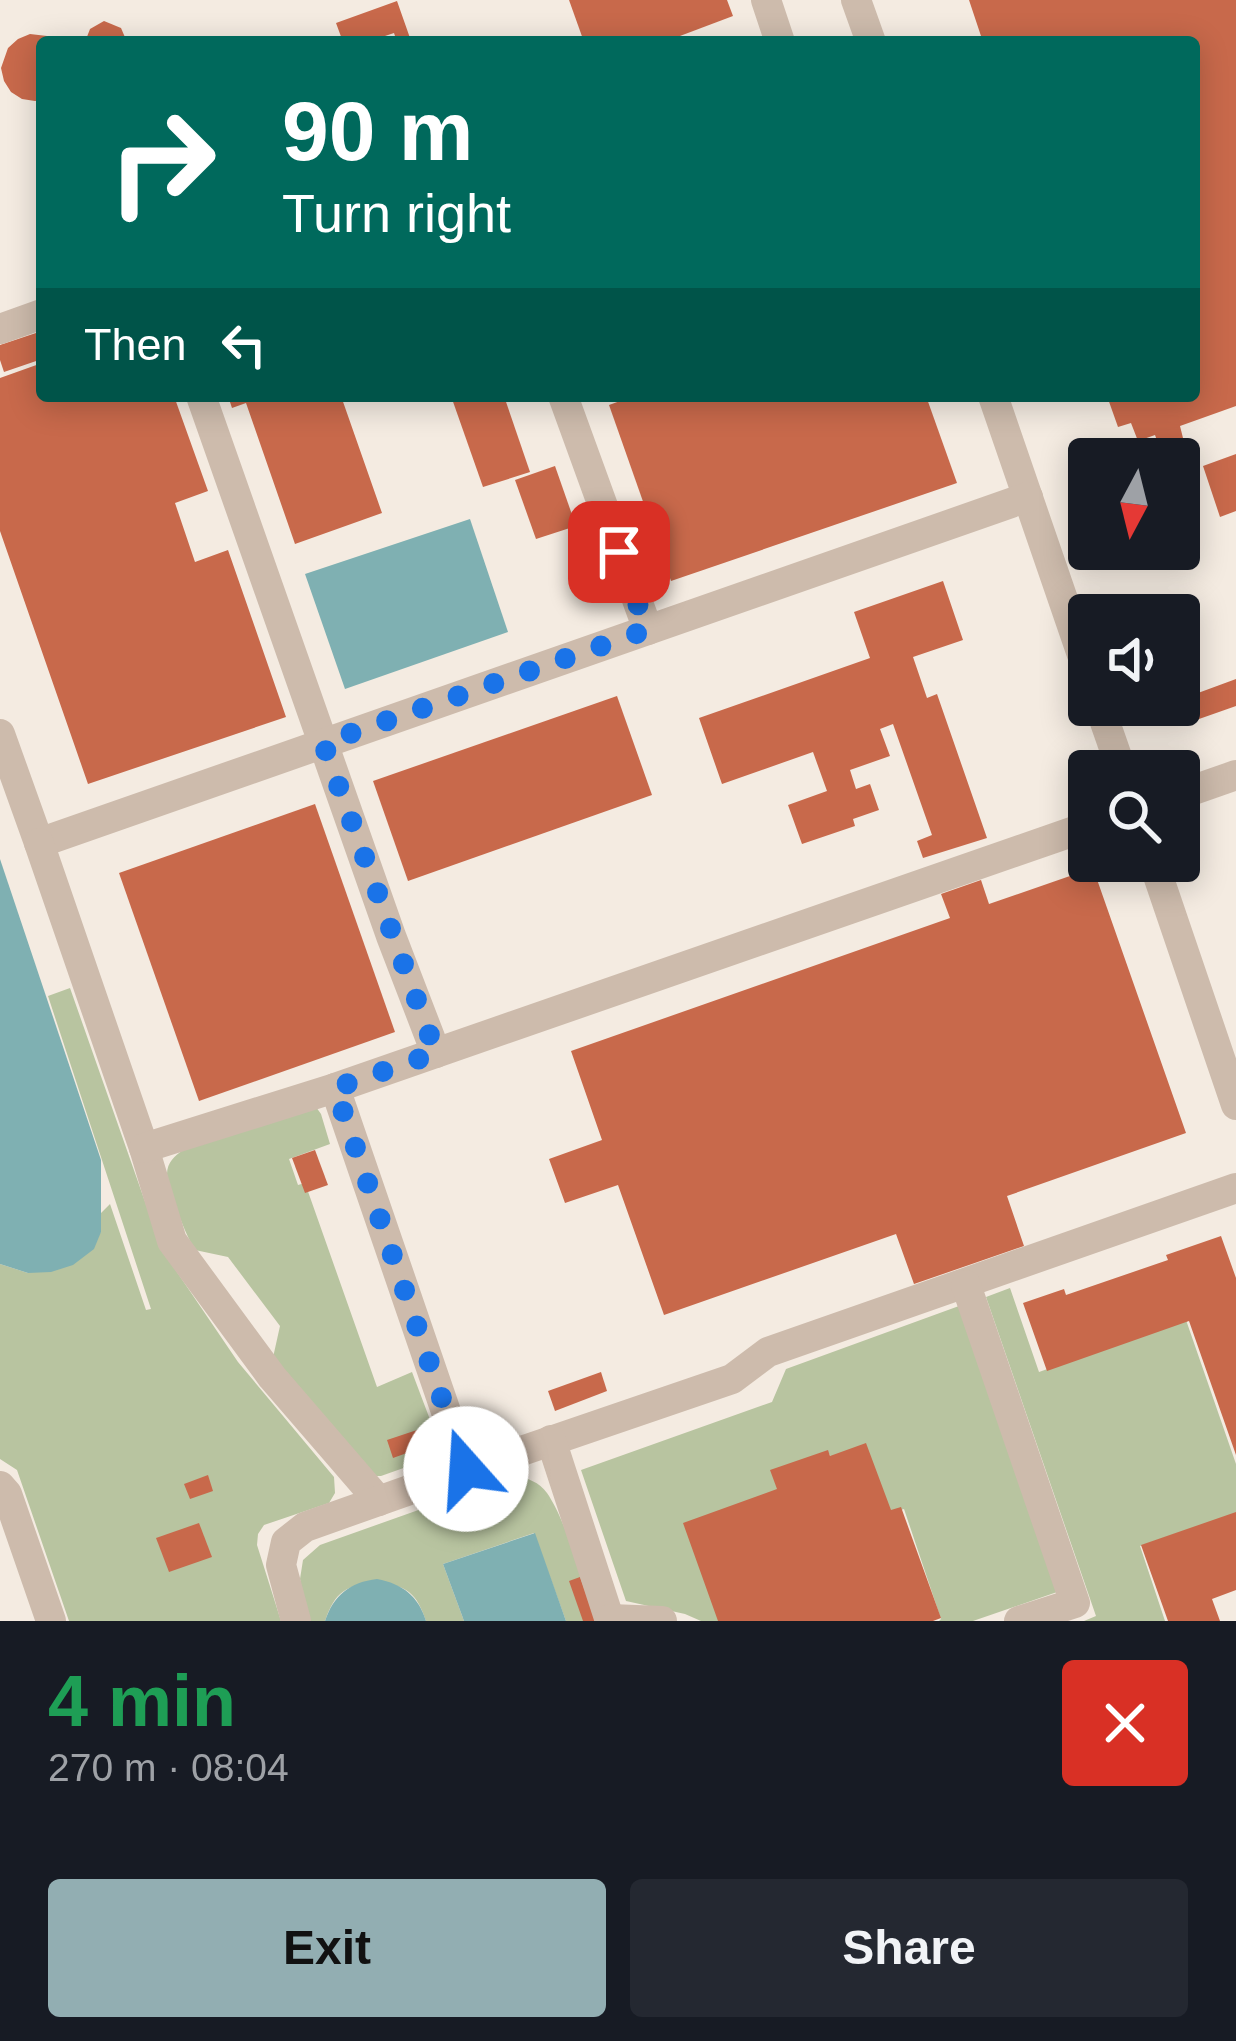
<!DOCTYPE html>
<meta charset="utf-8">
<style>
:root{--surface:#171b24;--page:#242831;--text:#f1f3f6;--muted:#9ea1a6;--accent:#92aeb2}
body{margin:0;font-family:Arial,sans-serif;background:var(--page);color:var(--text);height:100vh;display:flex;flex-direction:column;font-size:45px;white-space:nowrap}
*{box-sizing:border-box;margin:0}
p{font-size:39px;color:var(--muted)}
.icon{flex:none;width:66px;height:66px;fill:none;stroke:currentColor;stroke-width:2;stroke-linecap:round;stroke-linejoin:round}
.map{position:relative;height:1621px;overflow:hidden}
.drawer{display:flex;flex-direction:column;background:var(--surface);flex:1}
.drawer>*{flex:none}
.top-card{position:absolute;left:36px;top:36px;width:1164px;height:366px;border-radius:12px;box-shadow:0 6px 30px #0003;background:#00695c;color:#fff;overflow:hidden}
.needle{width:78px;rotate:187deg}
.tools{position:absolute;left:1068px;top:438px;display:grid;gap:24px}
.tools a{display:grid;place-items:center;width:132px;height:132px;border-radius:12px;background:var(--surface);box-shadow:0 6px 30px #0003;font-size:60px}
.pin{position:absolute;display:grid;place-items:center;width:102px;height:102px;color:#fff;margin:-51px;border-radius:24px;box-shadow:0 6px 18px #0006}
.me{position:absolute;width:132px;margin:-66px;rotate:341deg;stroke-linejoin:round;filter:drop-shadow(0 0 9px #0008)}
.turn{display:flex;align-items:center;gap:42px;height:252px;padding:0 48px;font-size:54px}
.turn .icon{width:156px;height:156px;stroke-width:2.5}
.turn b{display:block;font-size:84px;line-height:102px}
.then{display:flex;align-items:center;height:114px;padding:0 48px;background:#0003;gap:24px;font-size:45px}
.round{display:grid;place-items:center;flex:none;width:126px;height:126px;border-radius:12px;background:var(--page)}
.overview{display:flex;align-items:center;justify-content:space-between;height:204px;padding:0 48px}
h1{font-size:72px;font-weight:700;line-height:90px;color:#1e9e55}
.button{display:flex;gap:24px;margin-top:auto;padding:24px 48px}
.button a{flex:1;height:138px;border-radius:12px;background:var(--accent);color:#111;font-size:48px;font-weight:700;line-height:138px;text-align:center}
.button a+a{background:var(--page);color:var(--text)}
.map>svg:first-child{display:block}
</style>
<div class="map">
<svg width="1236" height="1621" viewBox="0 0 1236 1621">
<rect width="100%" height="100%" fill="#f4ebe1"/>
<!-- green -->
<g fill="#b8c4a0">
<polygon points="70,988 162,1250 238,1362 334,1477 335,1493 329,1503 264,1525 258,1534 257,1545 281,1621 69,1621 17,1470 0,1459 0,1264 28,1273 101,1232 101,1213 110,1204 146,1310 151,1309 48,996"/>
<path d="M316,1107L321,1114L330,1144L289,1159L298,1185L305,1183L377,1387L412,1372L443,1454L381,1476H374L272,1362L280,1326L228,1257L195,1250C186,1236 168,1190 167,1174C167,1162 175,1156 183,1150Z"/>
<polygon points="1010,1288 1039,1372 1186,1320 1236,1464 1236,1513 1140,1546 1165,1621 1084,1621 1096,1616 986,1297"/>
<polygon points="959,1306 1060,1591 973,1621 939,1621 941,1619 904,1509 890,1513 866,1445 831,1457 828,1452 778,1491 718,1621 701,1621 685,1614 626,1601 581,1470 772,1402 786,1369"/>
<path d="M514,1476C528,1478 539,1482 547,1493C567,1522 584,1586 596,1621H566L534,1533L443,1564L464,1621H426C417,1593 405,1583 376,1584C346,1584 335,1592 325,1621H308L300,1579L303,1560L320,1545Z"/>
</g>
<!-- water -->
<g fill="#7fb0b2">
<polygon points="470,519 508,632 345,689 305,574"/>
<polygon points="0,859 101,1160 101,1232 94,1249 73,1265 51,1272 28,1273 0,1264"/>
<polygon points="535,1533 566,1621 464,1621 443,1564"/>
<path d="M377,1579C403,1584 418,1596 426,1621H325C333,1596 350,1582 377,1579Z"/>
</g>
<!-- building -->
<g fill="#c8694b">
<polygon points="569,0 727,0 733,16 664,42 584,42"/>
<polygon points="969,0 1236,0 1236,406 1180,426 1183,438 1159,446 1155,435 1138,441 1131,423 1118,427 1107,396 1194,396 1194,42 983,42"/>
<polygon points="397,1 410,38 397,42 394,33 367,42 343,42 336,23"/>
<polygon points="104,21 121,28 127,42 85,42 90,29"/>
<polygon points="30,34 47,36 58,42 42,42 42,100 35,101 22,99 11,92 4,81 1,68 8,48 18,39"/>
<polygon points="42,331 42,359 4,372 0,360 0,345"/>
<polygon points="42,363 42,396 174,396 208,491 175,503 195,562 228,550 286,717 88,784 0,531 0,378"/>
<polygon points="228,396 341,396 382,513 295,544 246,403 232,408"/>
<polygon points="451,396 504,396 530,472 483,487"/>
<polygon points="634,396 926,396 957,483 671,581 609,405"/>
<polygon points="1236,454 1236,511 1220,517 1203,466"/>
<polygon points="555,466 576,526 536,539 515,480"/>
<polygon points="943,581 963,640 913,657 927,698 937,694 987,838 923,858 917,841 932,835 893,724 880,729 890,756 850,770 856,789 870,784 879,810 853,819 855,826 802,844 788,805 827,791 813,752 722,784 699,718 870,658 854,612"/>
<polygon points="1236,679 1236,706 1182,725 1175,705 1179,705 1179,700"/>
<polygon points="617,696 652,795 408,881 373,781"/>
<polygon points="315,804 395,1032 199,1101 119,873"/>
<polygon points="1093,868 1186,1133 1007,1196 1024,1246 914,1284 896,1234 664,1315 618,1185 565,1203 549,1159 602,1140 571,1051 950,918 941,894 981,880 989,904"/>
<polygon points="315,1150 328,1185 305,1193 292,1158"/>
<polygon points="1221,1236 1236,1278 1236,1455 1189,1321 1047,1371 1023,1303 1064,1289 1066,1295 1168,1260 1166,1255"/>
<polygon points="601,1372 607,1391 555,1411 548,1391"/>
<polygon points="423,1428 429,1445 393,1458 387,1440"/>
<polygon points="866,1443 891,1510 901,1507 941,1618 933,1621 718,1621 683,1523 777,1489 770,1470 828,1450 830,1456"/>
<polygon points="208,1475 213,1491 190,1499 184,1484"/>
<polygon points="1236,1512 1236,1590 1212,1599 1220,1621 1168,1621 1141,1545"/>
<polygon points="199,1523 212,1557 169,1572 156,1538"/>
<polygon points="580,1577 596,1621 583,1621 569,1581"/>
</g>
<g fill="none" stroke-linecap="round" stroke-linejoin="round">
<!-- minor -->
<g stroke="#cdbbac" stroke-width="30">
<polyline points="766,0 780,42"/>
<polyline points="856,0 871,42"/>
<polyline points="0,329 42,314"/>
<polyline points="201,396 391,936 436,1053"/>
<polyline points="563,396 648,630"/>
<polyline points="993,396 1089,675"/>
<polyline points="1099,705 1122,771"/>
<polyline points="0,734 39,843 1028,497"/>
<polyline points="1179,795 1236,775"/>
<polyline points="39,843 144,1148 172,1241 272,1377 379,1501"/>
<polyline points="1153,861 1236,1105"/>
<polyline points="335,1088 466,1470 732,1379 768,1352 1236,1188"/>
<polyline points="144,1148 335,1088 1089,826"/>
<polyline points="966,1285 1075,1603 1019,1621"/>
<polyline points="551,1440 610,1621"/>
<polyline points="0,1486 7,1494 51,1621"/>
<polyline points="610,1619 662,1621"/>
<polyline points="296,1621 281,1565 286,1542 305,1527 466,1470"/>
</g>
</g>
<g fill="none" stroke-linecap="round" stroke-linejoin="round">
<!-- route -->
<polyline stroke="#1a73e8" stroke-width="21" stroke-dasharray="0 37.8" points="466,1469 335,1088 436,1053 323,743 647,630 619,552"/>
</g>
</svg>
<div class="tools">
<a><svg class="needle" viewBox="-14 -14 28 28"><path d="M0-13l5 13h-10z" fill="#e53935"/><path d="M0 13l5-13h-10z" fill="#9ea1a6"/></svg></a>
<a><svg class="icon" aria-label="sound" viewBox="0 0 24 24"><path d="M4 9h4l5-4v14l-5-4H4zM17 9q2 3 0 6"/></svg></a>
<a><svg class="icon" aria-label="search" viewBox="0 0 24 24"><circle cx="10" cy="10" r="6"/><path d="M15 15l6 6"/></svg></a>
</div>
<div class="pin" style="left:619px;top:552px;background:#d93025"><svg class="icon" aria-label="arrive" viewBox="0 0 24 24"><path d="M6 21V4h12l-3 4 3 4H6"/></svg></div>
<svg class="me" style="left:466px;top:1469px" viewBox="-20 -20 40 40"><circle r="19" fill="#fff"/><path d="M0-13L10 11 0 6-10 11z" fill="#1a73e8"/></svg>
<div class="top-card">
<div class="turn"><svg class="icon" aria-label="right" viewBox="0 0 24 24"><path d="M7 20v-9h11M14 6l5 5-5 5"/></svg><div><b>90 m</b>Turn right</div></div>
<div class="then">Then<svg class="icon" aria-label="left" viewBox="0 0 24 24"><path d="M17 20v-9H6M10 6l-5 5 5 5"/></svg></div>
</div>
</div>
<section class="drawer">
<div class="overview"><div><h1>4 min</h1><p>270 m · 08:04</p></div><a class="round" style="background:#d93025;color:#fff"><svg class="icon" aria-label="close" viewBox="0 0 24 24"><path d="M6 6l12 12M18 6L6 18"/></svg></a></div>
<div class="button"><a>Exit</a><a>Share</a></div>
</section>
